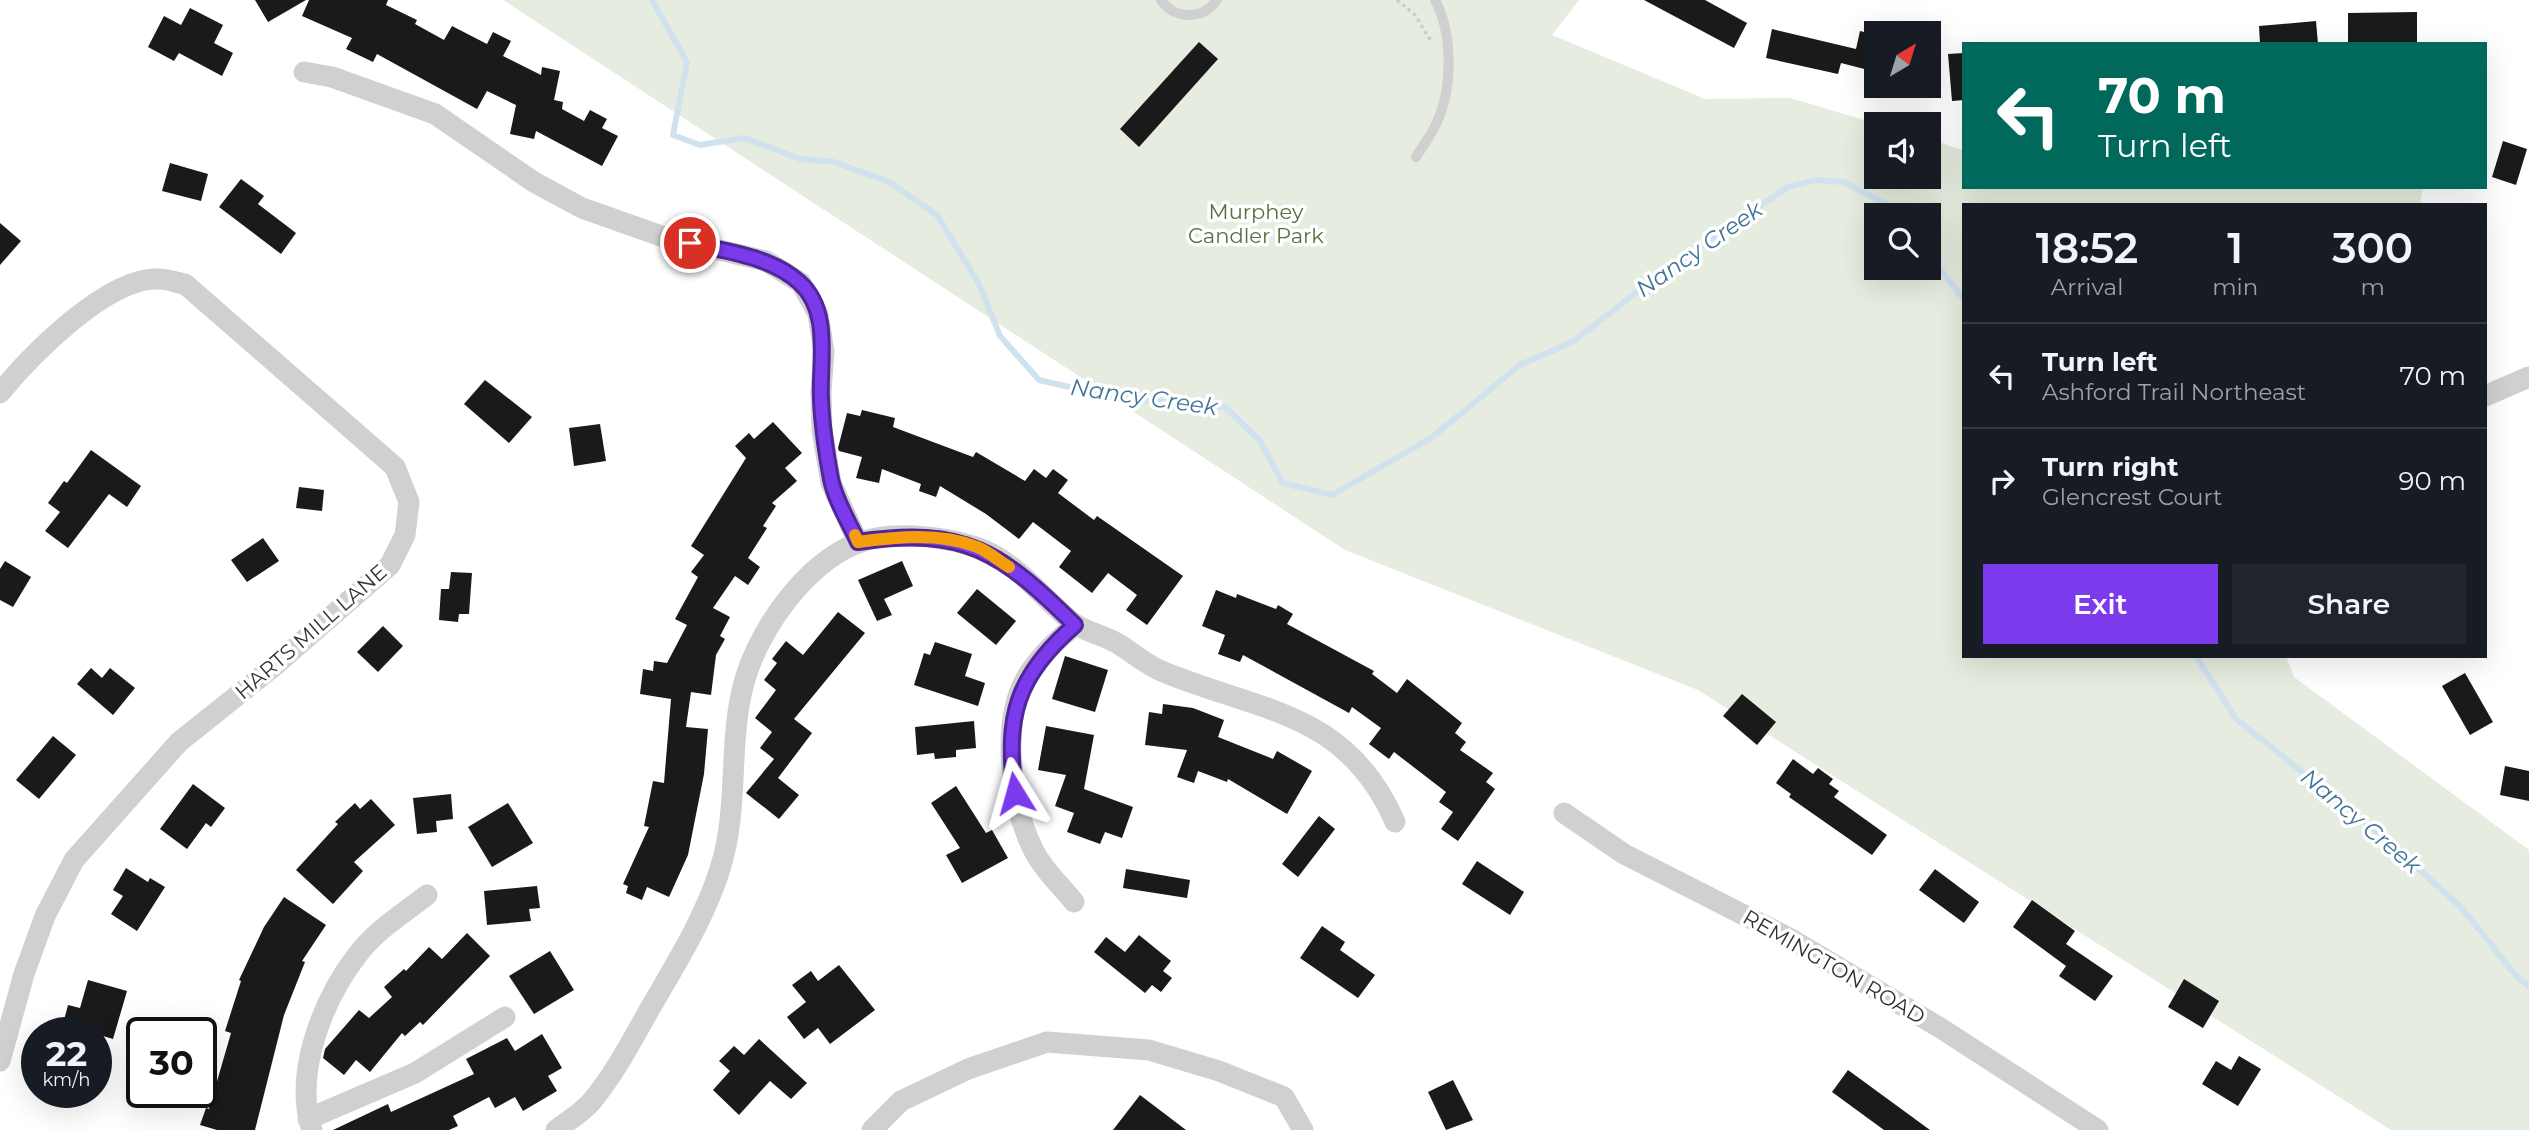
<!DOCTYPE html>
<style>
:root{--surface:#171b24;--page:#20242c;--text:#f1f3f6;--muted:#9ea1a6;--line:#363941;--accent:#7c3aed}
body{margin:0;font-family:Montserrat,sans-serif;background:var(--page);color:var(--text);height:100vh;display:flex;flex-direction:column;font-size:26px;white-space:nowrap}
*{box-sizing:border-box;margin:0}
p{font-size:23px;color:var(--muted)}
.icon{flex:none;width:38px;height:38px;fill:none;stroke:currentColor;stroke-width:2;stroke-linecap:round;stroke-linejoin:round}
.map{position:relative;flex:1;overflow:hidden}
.side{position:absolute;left:1962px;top:203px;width:525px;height:455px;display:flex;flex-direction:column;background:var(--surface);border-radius:0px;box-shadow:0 7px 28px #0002}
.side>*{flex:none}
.hud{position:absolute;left:1962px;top:42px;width:525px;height:147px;border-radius:0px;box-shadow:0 7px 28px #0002;background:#00695c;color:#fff;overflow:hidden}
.needle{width:46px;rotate:38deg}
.tools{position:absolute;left:1864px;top:21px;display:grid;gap:14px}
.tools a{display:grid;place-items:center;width:77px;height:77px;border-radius:0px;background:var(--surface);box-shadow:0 7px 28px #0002;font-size:35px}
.speed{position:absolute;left:21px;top:1017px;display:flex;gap:14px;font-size:35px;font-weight:700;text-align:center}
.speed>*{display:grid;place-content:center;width:91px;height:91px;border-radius:50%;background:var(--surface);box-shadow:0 7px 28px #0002;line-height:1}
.speed small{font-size:18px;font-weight:400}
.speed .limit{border:4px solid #111;border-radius:10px;background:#fff;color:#111}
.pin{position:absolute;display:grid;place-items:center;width:60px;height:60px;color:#fff;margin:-30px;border:4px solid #fff;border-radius:50%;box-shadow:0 2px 7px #0007}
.me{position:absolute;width:77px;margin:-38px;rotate:352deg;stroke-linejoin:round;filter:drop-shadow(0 0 5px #0008)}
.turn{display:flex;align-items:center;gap:24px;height:147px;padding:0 21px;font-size:32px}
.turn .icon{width:91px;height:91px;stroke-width:2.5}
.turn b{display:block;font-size:49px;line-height:60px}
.eta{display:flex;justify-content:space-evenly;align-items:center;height:119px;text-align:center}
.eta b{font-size:42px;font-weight:600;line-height:49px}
.button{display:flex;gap:14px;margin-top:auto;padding:14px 21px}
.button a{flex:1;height:80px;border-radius:0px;background:var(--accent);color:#fff;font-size:28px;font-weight:600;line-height:80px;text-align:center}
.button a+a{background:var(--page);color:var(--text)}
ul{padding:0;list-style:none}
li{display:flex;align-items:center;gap:21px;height:105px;padding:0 21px;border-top:2px solid var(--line)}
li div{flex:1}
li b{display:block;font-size:26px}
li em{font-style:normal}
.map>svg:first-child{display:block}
</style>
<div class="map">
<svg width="2529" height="1130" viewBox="0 0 2529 1130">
<rect width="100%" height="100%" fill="#fff"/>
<!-- green -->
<path fill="#e6ecdf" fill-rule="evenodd" d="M503,0H1579L1552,35L1705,99L1790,98L1878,124L1876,177H1928L1929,139L1963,150L1964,187H2423L2420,205H1964V656H2286L2294,677L2529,850V1130H2391L1698,690L1345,550ZM1876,215H1928V268H1876Z"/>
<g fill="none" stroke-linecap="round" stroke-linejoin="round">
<!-- stream -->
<g stroke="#cfe2ee" stroke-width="6">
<polyline points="652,0 687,62 673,135 700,145 744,138 801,159 834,162 889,182 937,215 979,284 1000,336 1039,380 1117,398 1225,407 1260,441 1283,483 1332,495 1431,438 1520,365 1574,341 1657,276 1788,187 1816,180 1844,182 1889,206 1896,215"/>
<polyline points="1928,255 1964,299"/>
<polyline points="2196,656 2236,719 2376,831 2462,908 2516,976 2529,986"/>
</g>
</g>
<!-- building -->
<g fill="#1a1a1a">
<polygon points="255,0 306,0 268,22"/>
<polygon points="309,0 388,0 386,5 417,20 415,24 444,40 452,26 487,44 493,32 511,41 503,56 541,75 542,67 560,71 554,100 563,102 562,109 584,121 590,110 607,119 602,128 618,136 602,166 536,131 534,139 510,134 516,105 487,91 477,109 377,54 373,62 346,49 352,38 302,16"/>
<polygon points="1644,0 1705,0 1747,23 1734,48"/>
<polygon points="190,8 223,25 214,43 233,53 222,76 179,53 174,61 148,47 164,16 181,25"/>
<polygon points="2417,12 2417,42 2348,44 2348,13"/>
<polygon points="2316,21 2318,44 2260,44 2259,26"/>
<polygon points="1772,29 1856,49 1860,31 1876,35 1876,72 1841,63 1838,74 1766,58"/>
<polygon points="1199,42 1218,59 1139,147 1120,129"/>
<polygon points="1964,53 1964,100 1952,101 1948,54"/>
<polygon points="2503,141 2527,149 2516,185 2492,177"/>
<polygon points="170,163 208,174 201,201 162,191"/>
<polygon points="241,179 264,196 258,204 296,233 281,254 219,207"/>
<polygon points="0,223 21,241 0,265"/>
<polygon points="485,380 532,417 509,443 464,404"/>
<polygon points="862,410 895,418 893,427 973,457 976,452 1025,481 1034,469 1046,478 1053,469 1068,480 1058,493 1094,520 1097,516 1183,576 1147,625 1126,610 1137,595 1108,573 1092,593 1059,567 1071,551 1033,522 1019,539 986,514 940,486 936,497 919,491 921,484 882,469 879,483 856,478 862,457 839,451 838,448 847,413 860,416"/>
<polygon points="773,422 802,453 785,468 797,481 772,503 776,506 763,526 767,528 748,558 760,567 748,585 735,576 713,608 730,617 720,636 725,639 716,655 711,695 691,692 686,727 708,729 704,774 688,855 669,897 647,887 642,900 626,893 628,886 623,884 649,827 644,826 653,781 664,783 671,699 640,694 643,669 653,671 654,661 667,663 687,625 675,619 698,577 691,572 704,555 691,546 746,458 735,446 749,433 754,439"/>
<polygon points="600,424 606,461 574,466 569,428"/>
<polygon points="91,450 141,486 127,507 109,494 68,548 45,531 60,512 48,503 64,481 67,483"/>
<polygon points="299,487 324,490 322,511 296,508"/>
<polygon points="263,538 279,561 247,582 231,560"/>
<polygon points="5,561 31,577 13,607 0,600 0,569"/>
<polygon points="902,561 913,586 884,599 892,615 877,621 858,580"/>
<polygon points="451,572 472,573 469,614 459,614 458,622 439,620 441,589 449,589"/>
<polygon points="977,589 1016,621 996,645 957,613"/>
<polygon points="1216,590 1236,598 1237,594 1276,609 1278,605 1293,614 1287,624 1374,671 1372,674 1397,693 1407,679 1462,723 1455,733 1466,742 1460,750 1493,773 1486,782 1495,789 1458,841 1441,829 1453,812 1439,802 1446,792 1394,752 1389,759 1369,744 1381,728 1352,707 1349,713 1243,655 1240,662 1218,654 1225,635 1202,626"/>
<polygon points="838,612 865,633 794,719 812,733 778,778 799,795 779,819 746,793 774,759 760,748 772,732 755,718 776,690 764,680 777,663 772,659 786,641 803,655"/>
<polygon points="383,626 403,646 378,672 357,652"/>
<polygon points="935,642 972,654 965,676 985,683 978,706 914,685 924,653 930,655"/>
<polygon points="1065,656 1108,670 1095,712 1052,699"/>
<polygon points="91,668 102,678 110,668 135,688 113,715 77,684"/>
<polygon points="2465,673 2493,722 2470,735 2442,686"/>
<polygon points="1742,694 1776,722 1757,745 1723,716"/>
<polygon points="1163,704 1193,708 1224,720 1218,737 1273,759 1277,751 1312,771 1287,814 1228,779 1227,782 1198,771 1194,783 1177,777 1187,750 1145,745 1149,712 1162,714"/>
<polygon points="974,721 976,748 956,750 956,757 935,759 934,753 917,755 915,727"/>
<polygon points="1046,726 1094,735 1084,789 1133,807 1122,838 1105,832 1100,844 1067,832 1074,813 1055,806 1066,775 1038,770"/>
<polygon points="53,736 76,755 39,799 16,780"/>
<polygon points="1793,759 1813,774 1818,768 1833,779 1829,784 1839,791 1834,797 1887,835 1872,855 1789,797 1791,794 1776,783"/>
<polygon points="2505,766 2529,771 2529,801 2500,795"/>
<polygon points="193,784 225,808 211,827 206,823 187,849 160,829"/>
<polygon points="956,786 986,833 992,830 1008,858 962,883 946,855 960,848 931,803"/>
<polygon points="451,794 453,819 436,821 437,832 417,834 413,798"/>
<polygon points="371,799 395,825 354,862 363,871 333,904 296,870 338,824 335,822 355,803 360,809"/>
<polygon points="508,803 533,843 492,867 468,827"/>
<polygon points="1319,816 1335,829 1298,877 1282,864"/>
<polygon points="1477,861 1524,892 1510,915 1462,884"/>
<polygon points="126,868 148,882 150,878 165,887 137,931 111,914 123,896 113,890"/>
<polygon points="1126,869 1190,880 1187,898 1123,888"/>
<polygon points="1935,869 1979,902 1964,923 1919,890"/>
<polygon points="537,886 540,908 529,909 531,921 487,925 484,891"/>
<polygon points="284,897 326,925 302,961 305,962 284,1015 255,1130 217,1130 200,1125 206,1108 209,1109 231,1033 225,1031 241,981 239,980 264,927"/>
<polygon points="2032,900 2075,931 2066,944 2113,976 2095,1001 2059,976 2066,966 2013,927"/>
<polygon points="1322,926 1345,942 1340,950 1375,975 1358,998 1300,958"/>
<polygon points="467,933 490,956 423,1025 420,1022 405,1036 402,1033 370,1072 356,1060 344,1075 323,1058 325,1049 359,1010 369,1018 392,997 384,987 404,969 406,971 429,947 442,959"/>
<polygon points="1139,935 1171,961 1163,971 1172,978 1161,992 1152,985 1145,993 1094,952 1106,937 1125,952"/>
<polygon points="550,951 574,990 534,1014 509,976"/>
<polygon points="839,965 875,1010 830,1044 818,1028 804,1039 787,1017 806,1002 792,985 811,971 818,981"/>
<polygon points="2184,979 2219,1001 2203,1028 2168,1007"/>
<polygon points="88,980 127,991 113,1039 63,1024 68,1005 80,1008"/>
<polygon points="542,1034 562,1068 548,1076 557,1091 523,1111 515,1097 495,1108 489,1097 453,1116 458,1126 449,1130 333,1130 388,1104 391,1112 474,1074 466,1059 507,1038 515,1051"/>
<polygon points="759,1039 807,1083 791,1099 770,1081 739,1115 713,1090 730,1071 719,1061 734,1046 744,1055"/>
<polygon points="2239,1056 2261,1069 2238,1106 2202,1084 2216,1061 2231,1070"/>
<polygon points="1848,1070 1930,1130 1884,1130 1832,1092"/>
<polygon points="1453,1080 1473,1120 1446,1130 1428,1092"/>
<polygon points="1140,1095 1186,1130 1113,1130"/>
</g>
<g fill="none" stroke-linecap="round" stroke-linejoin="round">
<!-- path -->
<polyline stroke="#cdcdcd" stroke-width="3.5" stroke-dasharray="3.5 3.5" stroke-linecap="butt" points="1397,0 1415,15 1431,41"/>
<!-- service -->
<g stroke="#d0d0d0" stroke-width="10">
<path d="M1161,0C1175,20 1203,20 1217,0"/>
<path d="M1416,157C1423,146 1431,135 1436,124C1453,89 1453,34 1435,0"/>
</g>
<!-- minor -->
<g stroke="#d0d0d0" stroke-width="21">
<polyline points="304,72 332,77 435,114 534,182 582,208 664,237 766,261 801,283 818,314 824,352 821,392 822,430 831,483 858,542"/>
<path d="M0,393C30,356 108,276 159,279C168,279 177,283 185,284L395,467L409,502L405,535L390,565L273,667L179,742L74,860L45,916L24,974L0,1061"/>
<polyline points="2485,396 2529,377"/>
<polyline points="1564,813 1624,854 1791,939 1942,1029 2098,1130"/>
<path d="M1074,902C1060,885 1041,867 1032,847C1011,803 1001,725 1025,680C1037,658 1056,641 1075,625"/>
<polyline points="308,1119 415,1073 505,1017"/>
<path d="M312,1130C293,1074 323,999 358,954C376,930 404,913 427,895"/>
<path d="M556,1130C568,1121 583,1112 592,1101C616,1072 633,1038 652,1005C677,962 705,917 720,869C740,807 727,741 745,679C761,627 804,566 855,544C889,530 940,536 973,546C1014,558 1041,597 1072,622C1086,633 1106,635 1120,645C1133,653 1146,664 1159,670C1257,712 1346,709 1395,822"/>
<polyline points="872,1130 901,1101 968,1069 1047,1042 1149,1050 1219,1071 1284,1097 1303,1130"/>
</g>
</g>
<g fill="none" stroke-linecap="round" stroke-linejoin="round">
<!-- route casing -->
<g stroke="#51269a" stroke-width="18">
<path id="route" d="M690,243C727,252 770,256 799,282C832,311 819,362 821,399C822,426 826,452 831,479C835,500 849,522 858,542C965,526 1001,552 1075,625C1016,676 1005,717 1015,793"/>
</g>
<!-- route -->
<use href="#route" stroke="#7c3aed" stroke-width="12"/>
<!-- slow -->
<path stroke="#f59e0b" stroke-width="12" d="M855,535L858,542C896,537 940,532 977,547C988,551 999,561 1009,567"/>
</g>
<g text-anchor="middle" stroke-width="7" stroke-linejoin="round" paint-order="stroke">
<!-- park labels -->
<g font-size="21" fill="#56703f" stroke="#fff">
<text x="1256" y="219">Murphey<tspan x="1256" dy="24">Candler Park</tspan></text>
</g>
<!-- street labels -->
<g font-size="21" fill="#333" stroke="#fff">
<text transform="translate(311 632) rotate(-41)" y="7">HARTS MILL LANE</text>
<text transform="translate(1834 967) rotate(30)" y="7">REMINGTON ROAD</text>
</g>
<!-- water labels -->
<g font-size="23" font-style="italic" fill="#3f7597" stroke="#fff">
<text transform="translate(1699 249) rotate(-35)" y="8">Nancy Creek</text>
<text transform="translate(1144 397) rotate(8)" y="8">Nancy Creek</text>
<text transform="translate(2361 821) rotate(40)" y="8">Nancy Creek</text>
</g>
</g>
</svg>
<div class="tools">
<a><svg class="needle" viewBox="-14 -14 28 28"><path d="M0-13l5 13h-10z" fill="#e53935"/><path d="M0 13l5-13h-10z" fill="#9ea1a6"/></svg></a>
<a><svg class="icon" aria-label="sound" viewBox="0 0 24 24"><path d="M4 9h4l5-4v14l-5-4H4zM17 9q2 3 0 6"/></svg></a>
<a><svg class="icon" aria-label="search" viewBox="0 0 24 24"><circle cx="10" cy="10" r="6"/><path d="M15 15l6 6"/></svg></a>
</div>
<div class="speed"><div>22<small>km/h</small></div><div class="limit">30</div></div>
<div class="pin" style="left:690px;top:243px;background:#d93025"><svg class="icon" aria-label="arrive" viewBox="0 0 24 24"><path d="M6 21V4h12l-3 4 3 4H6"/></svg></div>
<svg class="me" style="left:1015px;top:793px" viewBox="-20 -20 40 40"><path d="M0-17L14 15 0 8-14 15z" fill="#7c3aed" stroke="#fff" stroke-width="4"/></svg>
<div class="hud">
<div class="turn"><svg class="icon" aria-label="left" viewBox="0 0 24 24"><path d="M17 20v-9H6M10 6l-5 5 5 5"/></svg><div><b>70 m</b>Turn left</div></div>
</div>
<section class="side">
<div class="eta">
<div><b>18:52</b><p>Arrival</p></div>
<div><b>1</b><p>min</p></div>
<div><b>300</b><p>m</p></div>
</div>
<ul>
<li><svg class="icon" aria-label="left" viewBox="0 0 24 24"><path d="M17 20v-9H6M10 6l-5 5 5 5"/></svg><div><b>Turn left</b><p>Ashford Trail Northeast</p></div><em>70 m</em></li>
<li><svg class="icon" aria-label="right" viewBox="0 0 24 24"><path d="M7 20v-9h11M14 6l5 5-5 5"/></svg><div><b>Turn right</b><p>Glencrest Court</p></div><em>90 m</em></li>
</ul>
<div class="button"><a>Exit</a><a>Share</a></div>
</section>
</div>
